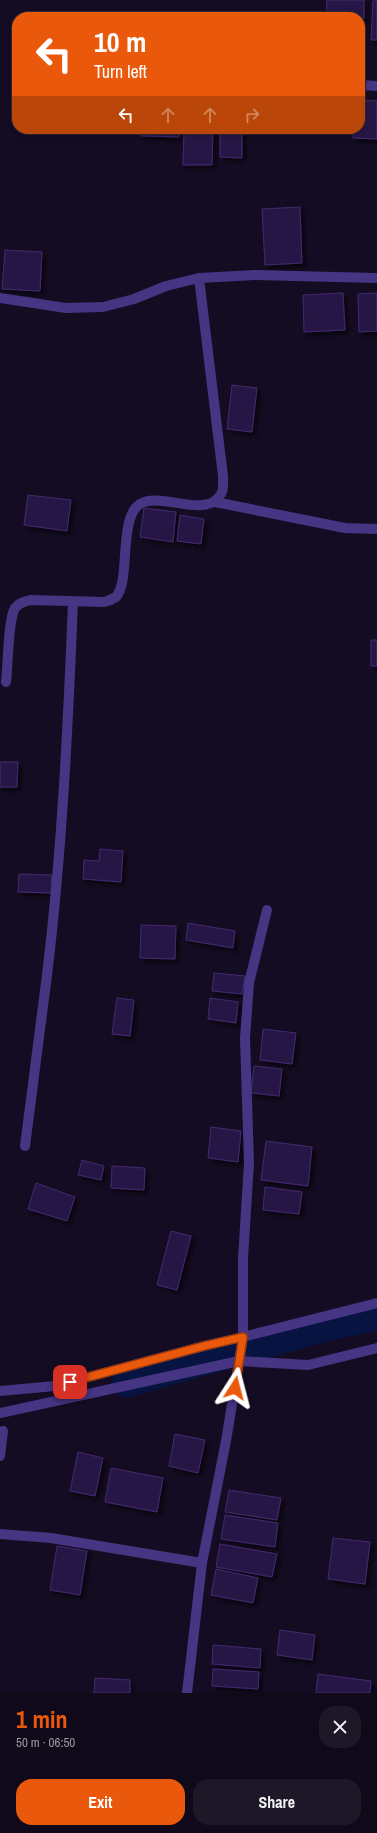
<!DOCTYPE html>
<meta charset="utf-8">
<style>
:root{--surface:#0f091a;--page:#1d1727;--text:#f1f3f6;--muted:#9b9aa2;--line:#2f2a39;--accent:#ea580c}
body{margin:0;font-family:"Archivo Narrow",sans-serif;background:var(--page);color:var(--text);height:100vh;display:flex;flex-direction:column;font-size:15px;white-space:nowrap}
*{box-sizing:border-box;margin:0}
p{font-size:13px;color:var(--muted)}
.icon{flex:none;width:22px;height:22px;fill:none;stroke:currentColor;stroke-width:2;stroke-linecap:round;stroke-linejoin:round}
.map{position:relative;height:1693px;overflow:hidden}
.sheet{display:flex;flex-direction:column;background:var(--surface);flex:1}
.sheet>*{flex:none}
.banner{position:absolute;left:12px;top:12px;width:353px;height:122px;border-radius:16px;box-shadow:0 2px 6px #0003,0 0 0 1px var(--line);background:#ea580c;color:#fff;overflow:hidden}
.pin{position:absolute;display:grid;place-items:center;width:34px;height:34px;color:#fff;margin:-17px;border-radius:8px;box-shadow:0 2px 6px #0006}
.me{position:absolute;width:44px;margin:-22px;rotate:9deg;stroke-linejoin:round;filter:drop-shadow(0 0 3px #0008)}
.turn{display:flex;align-items:center;gap:14px;height:84px;padding:0 16px;font-size:18px}
.turn .icon{width:52px;height:52px;stroke-width:2.5}
.turn b{display:block;font-size:28px;line-height:34px}
.lanes{display:flex;align-items:center;height:38px;padding:0 16px;background:#0003;justify-content:center;gap:20px;direction:ltr}
.lanes .off{opacity:.35}
.round{display:grid;place-items:center;flex:none;width:42px;height:42px;border-radius:16px;background:var(--page)}
.overview{display:flex;align-items:center;justify-content:space-between;height:68px;padding:0 16px}
h1{font-size:24px;font-weight:800;line-height:30px;color:var(--accent)}
.cta{display:flex;gap:8px;margin-top:auto;padding:8px 16px}
.cta a{flex:1;height:46px;border-radius:16px;background:var(--accent);color:#fff;font-size:16px;font-weight:800;line-height:46px;text-align:center}
.cta a+a{background:var(--page);color:var(--text)}
.map>svg:first-child{display:block}
</style>
<div class="map">
<svg width="377" height="1693" viewBox="0 0 377 1693">
<defs>
<filter id="shadow"><feDropShadow dx="3.5" dy="3.5" stdDeviation="2" flood-color="#0009"/></filter>
</defs>
<rect width="100%" height="100%" fill="#140c22"/>
<g fill="none" stroke-linecap="round" stroke-linejoin="round">
<!-- canal -->
<polyline stroke="#071340" stroke-width="29" points="126,1383 329,1326 377,1316"/>
</g>
<!-- building -->
<g fill="#281844" stroke="#432971" filter="url(#shadow)">
<polygon points="327,0 364,0 364,19 360,19 360,17 326,17"/>
<polygon points="373,1 377,1 377,40 371,40"/>
<polygon points="360,100 377,101 377,139 353,138 354,129 360,129"/>
<polygon points="141,129 180,129 179,137 141,136"/>
<polygon points="184,129 213,129 212,165 183,165"/>
<polygon points="220,129 242,129 242,158 220,157"/>
<polygon points="300,207 302,263 265,265 262,209"/>
<polygon points="5,250 42,252 40,291 2,289"/>
<polygon points="343,293 345,330 304,332 303,295"/>
<polygon points="377,293 377,331 359,332 358,294"/>
<polygon points="232,385 257,388 252,432 227,429"/>
<polygon points="28,495 71,500 67,531 24,525"/>
<polygon points="144,508 176,512 173,542 140,537"/>
<polygon points="180,515 204,519 201,544 177,541"/>
<rect x="371" y="640" width="6" height="26"/>
<polygon points="0,762 18,762 17,787 0,787"/>
<polygon points="100,849 123,851 121,882 83,879 84,860 99,861"/>
<polygon points="19,874 52,875 51,893 18,892"/>
<polygon points="188,923 235,931 233,948 186,940"/>
<polygon points="141,925 176,926 175,959 140,958"/>
<polygon points="214,973 245,976 242,994 212,991"/>
<polygon points="117,998 134,1000 130,1036 112,1034"/>
<polygon points="210,998 238,1002 236,1023 208,1019"/>
<polygon points="263,1029 296,1033 292,1064 260,1060"/>
<polygon points="254,1066 282,1069 279,1096 251,1093"/>
<polygon points="211,1127 241,1131 238,1162 208,1158"/>
<polygon points="266,1141 312,1147 308,1186 261,1180"/>
<polygon points="82,1160 104,1166 101,1180 78,1175"/>
<polygon points="112,1166 145,1168 144,1190 111,1188"/>
<polygon points="36,1183 75,1197 67,1221 28,1209"/>
<polygon points="265,1187 302,1192 299,1214 263,1210"/>
<polygon points="171,1231 191,1236 177,1290 157,1285"/>
<polygon points="175,1434 205,1440 198,1473 169,1466"/>
<polygon points="78,1452 103,1458 95,1496 70,1491"/>
<polygon points="111,1468 163,1478 157,1512 105,1502"/>
<polygon points="229,1490 281,1498 277,1520 225,1512"/>
<polygon points="225,1515 278,1523 275,1547 221,1539"/>
<polygon points="333,1538 370,1542 365,1584 328,1579"/>
<polygon points="220,1544 277,1554 272,1577 216,1567"/>
<polygon points="57,1546 87,1551 80,1595 50,1590"/>
<polygon points="216,1569 258,1578 253,1603 211,1595"/>
<polygon points="280,1630 315,1635 312,1660 277,1655"/>
<polygon points="213,1645 261,1649 260,1668 212,1664"/>
<polygon points="213,1669 259,1672 258,1689 212,1686"/>
<polygon points="318,1674 371,1681 370,1693 316,1693"/>
<polygon points="95,1678 130,1680 130,1693 94,1693"/>
</g>
<g fill="none" stroke-linecap="round" stroke-linejoin="round">
<!-- minor -->
<g stroke="#453583" stroke-width="10">
<polyline points="360,85 377,86"/>
<polyline points="0,298 66,308 103,307 134,299 166,286 199,278 255,275 377,278"/>
<polyline points="215,502 345,528 377,529"/>
<path d="M6,682C8,667 8,619 15,608C19,603 25,601 31,600L104,602C108,601 113,599 116,597C131,581 118,518 140,504C161,491 207,520 221,494C224,490 223,481 223,476L199,278"/>
<polyline points="267,910 249,983 245,1038 249,1163 243,1258 243,1337 377,1303"/>
<path d="M25,1146C32,1089 40,1032 47,975C62,851 68,727 73,602"/>
<polyline points="0,1391 55,1386 204,1346 243,1337 226,1441 202,1563 187,1693"/>
<polyline points="0,1413 239,1361 308,1365 377,1348"/>
<polyline points="0,1456 3,1431"/>
<polyline points="0,1534 51,1538 202,1563"/>
</g>
</g>
<g fill="none" stroke-linecap="round" stroke-linejoin="round">
<!-- route casing -->
<g stroke="#983908" stroke-width="10">
<polyline id="route" points="70,1382 204,1346 243,1337 235,1388"/>
</g>
<!-- route -->
<use href="#route" stroke="#ea580c" stroke-width="7"/>
</g>
</svg>
<div class="pin" style="left:70px;top:1382px;background:#d93025"><svg class="icon" aria-label="arrive" viewBox="0 0 24 24"><path d="M6 21V4h12l-3 4 3 4H6"/></svg></div>
<svg class="me" style="left:235px;top:1388px" viewBox="-20 -20 40 40"><path d="M0-17L14 15 0 8-14 15z" fill="#ea580c" stroke="#fff" stroke-width="4"/></svg>
<div class="banner">
<div class="turn"><svg class="icon" aria-label="left" viewBox="0 0 24 24"><path d="M17 20v-9H6M10 6l-5 5 5 5"/></svg><div><b>10 m</b>Turn left</div></div>
<div class="lanes"><svg class="icon" aria-label="left" viewBox="0 0 24 24"><path d="M17 20v-9H6M10 6l-5 5 5 5"/></svg><svg class="icon off" aria-label="ahead" viewBox="0 0 24 24"><path d="M12 20V5M6 11l6-6 6 6"/></svg><svg class="icon off" aria-label="ahead" viewBox="0 0 24 24"><path d="M12 20V5M6 11l6-6 6 6"/></svg><svg class="icon off" aria-label="right" viewBox="0 0 24 24"><path d="M7 20v-9h11M14 6l5 5-5 5"/></svg></div>
</div>
</div>
<section class="sheet">
<div class="overview"><div><h1>1 min</h1><p>50 m · 06:50</p></div><a class="round"><svg class="icon" aria-label="close" viewBox="0 0 24 24"><path d="M6 6l12 12M18 6L6 18"/></svg></a></div>
<div class="cta"><a>Exit</a><a>Share</a></div>
</section>
